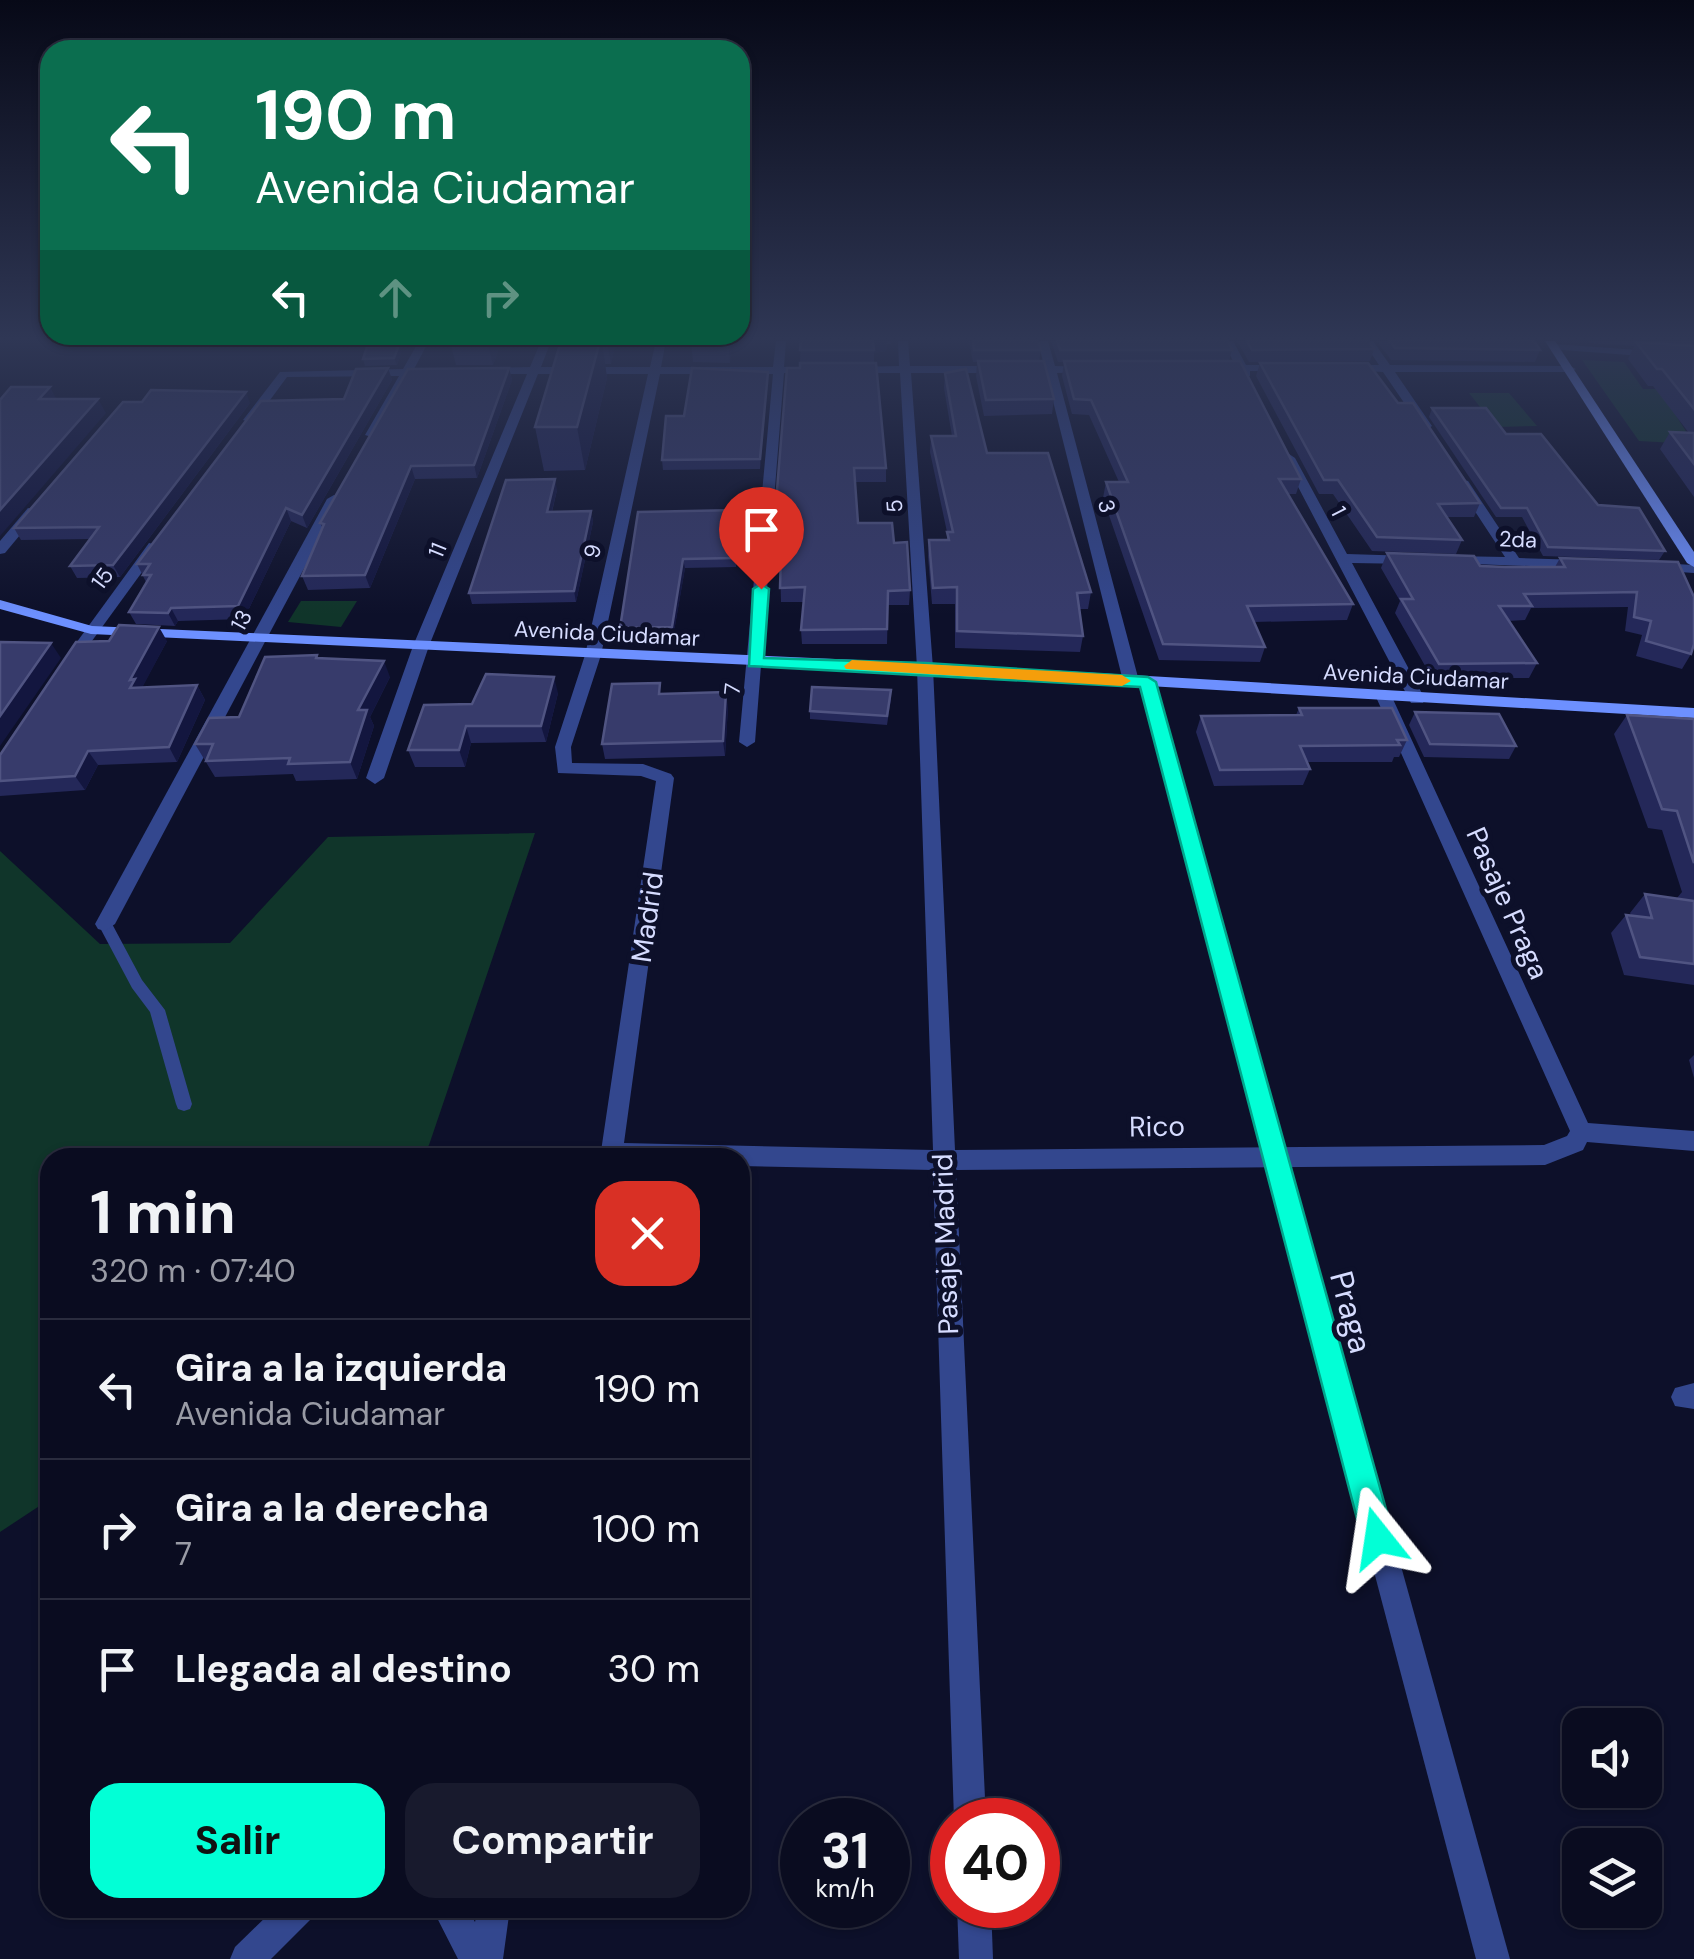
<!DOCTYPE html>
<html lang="es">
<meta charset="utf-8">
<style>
:root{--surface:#0a0c20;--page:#181a2d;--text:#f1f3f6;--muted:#999ba5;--line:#2a2c3e;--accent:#02ffd6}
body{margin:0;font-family:"DM Sans",sans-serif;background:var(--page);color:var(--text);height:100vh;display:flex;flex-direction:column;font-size:38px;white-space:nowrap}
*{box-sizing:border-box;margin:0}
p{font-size:32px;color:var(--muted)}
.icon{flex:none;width:55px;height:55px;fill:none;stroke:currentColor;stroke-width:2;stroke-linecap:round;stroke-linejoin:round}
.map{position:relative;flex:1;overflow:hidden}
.side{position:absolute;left:40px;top:1148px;width:710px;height:770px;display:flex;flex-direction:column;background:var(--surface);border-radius:30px;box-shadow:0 2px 8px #0004,0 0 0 2px var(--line)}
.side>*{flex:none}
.hud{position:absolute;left:40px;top:40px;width:710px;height:305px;border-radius:30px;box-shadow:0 2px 8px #0004,0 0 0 2px var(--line);background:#0b6e4f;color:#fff;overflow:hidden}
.tools{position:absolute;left:1562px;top:1708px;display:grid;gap:20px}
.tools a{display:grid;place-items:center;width:100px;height:100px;border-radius:20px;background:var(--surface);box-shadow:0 2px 8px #0004,0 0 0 2px var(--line);font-size:50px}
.speed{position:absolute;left:780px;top:1798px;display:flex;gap:20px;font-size:50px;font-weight:700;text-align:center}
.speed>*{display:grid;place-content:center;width:130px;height:130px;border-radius:50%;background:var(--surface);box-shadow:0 2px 8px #0004,0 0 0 2px var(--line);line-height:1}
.speed small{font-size:25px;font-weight:400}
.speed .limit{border:15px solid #d22;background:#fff;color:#111}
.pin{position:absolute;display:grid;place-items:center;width:85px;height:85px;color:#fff;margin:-102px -42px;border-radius:50% 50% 50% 0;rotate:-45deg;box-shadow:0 0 10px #0007}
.pin .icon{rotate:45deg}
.me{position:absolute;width:110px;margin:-55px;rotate:345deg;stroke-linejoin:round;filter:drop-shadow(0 0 8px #0008)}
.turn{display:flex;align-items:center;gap:35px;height:210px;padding:0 50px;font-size:45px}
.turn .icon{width:130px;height:130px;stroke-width:2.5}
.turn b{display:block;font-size:70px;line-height:85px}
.lanes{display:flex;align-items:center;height:95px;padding:0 50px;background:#0003;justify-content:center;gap:50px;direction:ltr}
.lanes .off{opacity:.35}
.round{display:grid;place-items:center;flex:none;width:105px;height:105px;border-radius:30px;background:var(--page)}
.head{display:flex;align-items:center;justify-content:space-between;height:170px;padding:0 50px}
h1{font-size:60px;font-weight:700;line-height:75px}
.cta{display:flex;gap:20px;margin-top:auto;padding:20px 50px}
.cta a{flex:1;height:115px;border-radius:30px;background:var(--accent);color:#111;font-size:40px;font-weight:700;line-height:115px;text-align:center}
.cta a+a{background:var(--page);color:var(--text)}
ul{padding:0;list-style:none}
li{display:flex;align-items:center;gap:30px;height:140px;padding:0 50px;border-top:2px solid var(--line)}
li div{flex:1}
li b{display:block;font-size:38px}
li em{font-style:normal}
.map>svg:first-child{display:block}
</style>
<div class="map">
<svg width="1694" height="1959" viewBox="0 0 1694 1959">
<rect width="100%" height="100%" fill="#0d102a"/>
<!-- green -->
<g fill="#10352a">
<polygon points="1582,360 1624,362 1643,389 1659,389 1694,444 1639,441"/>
<polygon points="1469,393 1509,393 1537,426 1496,427"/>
<polygon points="301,601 357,601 341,627 288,622"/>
<polygon points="535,833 429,1145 420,1157 50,1158 50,1499 0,1532 0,851 100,944 230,943 328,837"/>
</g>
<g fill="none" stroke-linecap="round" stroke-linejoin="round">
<!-- service -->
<polygon fill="#33478e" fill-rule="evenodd" points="105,919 110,920 142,980 165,1010 192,1104 190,1109 184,1111 178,1109 176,1104 150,1012 132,988 98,924"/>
<!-- minor -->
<g fill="#33478e" fill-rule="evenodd">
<polygon points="419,341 429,341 414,369 433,369 439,372 433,375 410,376 375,438 365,435 399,376 287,377 253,423 243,420 280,372 403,369"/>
<polygon points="541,341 551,341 541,367 650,367 656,341 666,341 661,367 773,367 776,341 786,341 784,367 813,367 819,370 813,373 784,373 755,742 747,747 739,742 773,374 660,374 601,655 571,747 572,763 643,764 671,774 674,778 624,1143 933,1150 917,668 900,373 852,373 846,370 852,367 899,366 898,341 908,341 910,366 1044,366 1038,341 1048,341 1055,366 1092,367 1092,371 1088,372 1057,373 1139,681 1131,686 1123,681 1046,373 911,373 933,668 955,1150 1544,1145 1567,1136 1570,1131 1376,697 1384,692 1392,697 1588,1123 1694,1131 1694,1151 1587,1142 1583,1150 1545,1165 956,1170 986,1820 954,1820 933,1170 740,1166 740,1158 600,1158 656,781 641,776 558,773 555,747 585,655 648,374 538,374 429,646 384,778 375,784 366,778 413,646 527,374 482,374 476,371 482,368 530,367"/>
<polygon points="1223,341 1233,341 1246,365 1283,365 1289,368 1283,371 1250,371 1250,376 1246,377 1239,371 1213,370 1213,366 1235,365"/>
<polygon points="1363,341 1373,341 1390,365 1570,366 1576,369 1570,372 1395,372 1432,426 1426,430 1422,429 1383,372 1343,370 1343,366 1347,365 1379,365"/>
<polygon points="1554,344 1694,354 1694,360 1550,349 1550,345"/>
<polygon points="1289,454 1295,458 1347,554 1412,556 1419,560 1412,564 1352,563 1425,699 1423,703 1411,703 1409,699 1283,458"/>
<polygon points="1463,480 1468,481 1519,558 1582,560 1589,564 1582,568 1446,563 1446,557 1451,556 1505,557 1457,484"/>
<polygon points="334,495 341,499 115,924 105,931 98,929 95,924 327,499"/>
<polygon points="28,508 40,511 5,553 0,554 0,541"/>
<polygon points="149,543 161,546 73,667 63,667 63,661"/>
<polygon points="1656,563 1694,565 1694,573 1651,570 1651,564"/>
<polygon points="1694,1383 1694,1409 1675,1406 1671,1397 1675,1388"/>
<polygon points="957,1905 991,1905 993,1959 959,1959"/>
<polygon points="275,1908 315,1908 310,1920 271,1959 230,1959 235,1947"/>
<polygon points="432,1908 467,1908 475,1922 478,1908 510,1908 503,1959 458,1959"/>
</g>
<!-- tertiary -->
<polygon fill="#33478e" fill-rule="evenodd" points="1148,678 1156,683 1510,1959 1476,1959 1140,683"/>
<!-- secondary -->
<g fill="#6d90ff" fill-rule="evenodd">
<polygon points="1545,341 1555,341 1694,552 1694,567 1687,563"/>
<polygon points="0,600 92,626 925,663 1694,708 1694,718 925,673 91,634 0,609"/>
</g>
</g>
<!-- wall -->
<g fill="#242859">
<polygon points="450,341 502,341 493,365 456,365"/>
<polygon points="561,341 616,341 611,364 605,364 607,378 585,470 544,471 535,427"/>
<polygon points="691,341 731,341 730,363 693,362"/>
<polygon points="801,341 891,341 891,344 887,344 886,351 874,353 874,362 800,362"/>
<polygon points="969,341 1038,341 1041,350 1039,361 1054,399 1052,414 984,416 976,376 977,362 973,362"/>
<polygon points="1051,341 1228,341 1232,350 1229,361 1301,479 1296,494 1288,494 1353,604 1347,620 1254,622 1265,647 1260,662 1159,660 1103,498 1106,482 1119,482 1089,415 1072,414 1062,376 1064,362 1058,362"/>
<polygon points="1237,341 1369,341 1374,349 1370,361 1249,362"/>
<polygon points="1377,341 1534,341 1540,350 1535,362 1391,360"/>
<polygon points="1588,341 1694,341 1694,497 1660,449 1670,432 1689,433 1653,386 1648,386 1628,359 1634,346 1589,343"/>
<polygon points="401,353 397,365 365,366 363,359"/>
<polygon points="1260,363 1398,403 1480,503 1474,517 1447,517 1462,540 1456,554 1372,551 1333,494 1319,494 1256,376"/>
<polygon points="388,368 392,380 307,528 291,521 244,619 178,621 175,626 136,624 129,612 146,582 137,564 344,399"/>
<polygon points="509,368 512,380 477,478 415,479 370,588 308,590 302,576 323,529 320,523"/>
<polygon points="787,368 886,468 886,482 855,482 858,523 894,543 910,590 909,605 888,605 887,644 802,644 801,630 804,602 781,602 780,566 778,566 776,502"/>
<polygon points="768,372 760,469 663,470 662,460 684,416"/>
<polygon points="945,373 987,453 1091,592 1088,609 1080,609 1083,636 1080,652 955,648 955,604 932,604 928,556 929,540 947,540 947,532 930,452 931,436 952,436 944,388"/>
<polygon points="250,403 120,577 77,578 70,566 90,539 21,540 14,528"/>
<polygon points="1432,408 1506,434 1598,505 1665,551 1659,560 1543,556 1522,517 1496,517 1429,417"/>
<polygon points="557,490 552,512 591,511 593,522 576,602 472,604 469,593"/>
<polygon points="738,510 736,567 685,568 673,637 622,638 620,628 638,512"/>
<polygon points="1387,553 1505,567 1555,567 1560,558 1678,562 1691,654 1682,669 1636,656 1642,635 1625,631 1628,607 1531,608 1525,620 1508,621 1537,663 1529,678 1432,678 1395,613 1400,601 1381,568"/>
<polygon points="109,641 167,641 142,687 197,685 205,700 177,762 98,765 85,790 0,796 0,755"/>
<polygon points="317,655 319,658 390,677 370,717 374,726 357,779 296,781 293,774 215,777 195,744 239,717"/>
<polygon points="558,693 546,742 471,743 465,767 415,767 408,750 472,704"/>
<polygon points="661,694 728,707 725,756 605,759 602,744"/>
<polygon points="891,699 887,725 810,719 810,711"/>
<polygon points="1299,708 1407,740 1399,757 1394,757 1392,762 1307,762 1310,769 1303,785 1214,786 1196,732 1201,716 1296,715"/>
<polygon points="1415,712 1516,746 1509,759 1424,757 1409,725"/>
<polygon points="1627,715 1694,719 1694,985 1624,975 1611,933 1626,915 1631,915 1630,913 1645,894 1677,898 1682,892 1662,830 1648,828 1614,734"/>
<polygon points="1694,1055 1694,1078 1689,1060"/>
</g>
<!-- shaded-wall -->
<g fill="#13163f">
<polygon points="487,341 502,341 493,365"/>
<polygon points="600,341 602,341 607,378 585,470 577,427"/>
<polygon points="607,341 616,341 611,364"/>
<polygon points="728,341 731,341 730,363"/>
<polygon points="873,341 887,341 886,351 874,353"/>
<polygon points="399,345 401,353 397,365 394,358"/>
<polygon points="388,368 392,380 307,528 302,515"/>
<polygon points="509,368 512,380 477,478 474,465"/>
<polygon points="768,372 768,382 760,469 760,459"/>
<polygon points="50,387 58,402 39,399"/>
<polygon points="246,392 250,403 120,577 113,565"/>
<polygon points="98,399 106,413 0,536 0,510"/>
<polygon points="411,466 415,479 370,588 365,575"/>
<polygon points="555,479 557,490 549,522 547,512"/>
<polygon points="286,508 291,521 244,619 238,606"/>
<polygon points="591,511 593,522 576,602 574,591"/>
<polygon points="683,559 685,568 673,637 672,627"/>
<polygon points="171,608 178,621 175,626 168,613"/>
<polygon points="159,627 167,641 141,690 130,688 130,680"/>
<polygon points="51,643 61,658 0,746 0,716"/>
<polygon points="384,661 390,677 370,717 374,726 357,779 350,762 358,710"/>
<polygon points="554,677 558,693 546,742 541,726"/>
<polygon points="197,685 205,700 177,762 169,747"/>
<polygon points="726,692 728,707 725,756 723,741"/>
<polygon points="466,726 471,743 465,767 459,750"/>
<polygon points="88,751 98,765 85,790 75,776"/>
</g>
<!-- building -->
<g fill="#373b6b" stroke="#505482" stroke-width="2.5">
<polygon points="561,341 600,341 577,427 535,427"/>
<polygon points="801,341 873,341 874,350 800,350"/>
<polygon points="973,341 1038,341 1041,350 974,350"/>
<polygon points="1057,341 1228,341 1232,350 1060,350"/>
<polygon points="1247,341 1369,341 1374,349 1252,350"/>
<polygon points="1390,341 1534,341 1540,350 1395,348"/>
<polygon points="1636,342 1694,346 1694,409 1662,369 1657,369"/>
<polygon points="399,345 394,358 363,359 367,347"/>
<polygon points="978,361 1044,361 1054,399 986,400"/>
<polygon points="1064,361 1240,361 1301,479 1279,479 1353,604 1247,606 1265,647 1163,644 1106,482 1128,482 1091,400 1074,399"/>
<polygon points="800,363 876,363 886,468 854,468 858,523 892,523 894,543 907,542 910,590 888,591 887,629 801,630 805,587 780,588 781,552 777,552 776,502 787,368 800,368"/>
<polygon points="1260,363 1368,363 1398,403 1413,403 1480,503 1438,504 1462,540 1377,537 1338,480 1324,480"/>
<polygon points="388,368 302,515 286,508 238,606 171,608 168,613 129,612 151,575 143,575 150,564 137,564 261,401 344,399 356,369"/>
<polygon points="509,368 474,465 411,466 365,575 302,576 324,524 320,523 408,369"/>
<polygon points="692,368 768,372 760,459 662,460 666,416 684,416"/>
<polygon points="966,369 987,453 1048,453 1091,592 1077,593 1083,636 957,631 957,587 933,588 929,540 949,540 947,532 953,532 931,436 956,436 945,373"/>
<polygon points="11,387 50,387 39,399 98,399 0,510 0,400"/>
<polygon points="151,390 246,392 113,565 70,566 99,527 14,528 123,402 142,402"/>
<polygon points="1432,408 1486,408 1506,434 1541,434 1598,505 1639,508 1665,551 1548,547 1527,508 1501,508"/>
<polygon points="1670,432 1694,433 1694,464"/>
<polygon points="555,479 547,512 591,511 574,591 469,593 506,480"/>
<polygon points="738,510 735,558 683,559 672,627 620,628 638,512"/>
<polygon points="1387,553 1474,556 1480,566 1505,567 1565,567 1560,558 1678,562 1694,597 1694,644 1691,654 1646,641 1651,621 1634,617 1637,592 1524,594 1532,606 1499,606 1537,663 1439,664 1401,599 1413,599"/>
<polygon points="119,625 159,627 130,680 135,679 130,688 197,685 169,747 88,751 75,776 0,781 0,755 76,642 109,641"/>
<polygon points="0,642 51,643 0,716"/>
<polygon points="317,655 316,658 384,661 358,710 367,710 350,762 288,764 290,758 206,761 213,744 195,744 209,718 239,717 265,657"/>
<polygon points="486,674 554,677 541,726 466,726 459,750 408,750 424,705 472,704"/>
<polygon points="660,683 659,694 726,692 723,741 602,744 612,684"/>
<polygon points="812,687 891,690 887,716 810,711"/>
<polygon points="1299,708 1392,708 1407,740 1397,740 1400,745 1300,746 1310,769 1220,770 1201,716 1302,715"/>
<polygon points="1415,712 1499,714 1516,746 1430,744"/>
<polygon points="1627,715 1694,719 1694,863 1677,811 1662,809"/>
<polygon points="1645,894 1694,901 1694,964 1640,957 1626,915 1652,918"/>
</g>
<!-- sky -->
<linearGradient id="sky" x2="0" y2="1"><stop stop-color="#070917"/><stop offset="0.55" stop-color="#2f3755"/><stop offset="1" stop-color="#2f3755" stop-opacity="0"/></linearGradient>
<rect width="1694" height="615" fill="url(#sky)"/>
<!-- route -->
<polygon fill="#02ffd6" stroke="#01a68b" stroke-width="2.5" points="761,584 769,589 764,658 925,663 1148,677 1156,682 1394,1538 1390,1549 1378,1553 1367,1549 1362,1538 1140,687 749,666 753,589"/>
<!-- slow -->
<polygon fill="#f59e0b" points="852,660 1122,675 1131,681 1122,686 846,669 844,666"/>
<g text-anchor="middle" stroke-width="10" stroke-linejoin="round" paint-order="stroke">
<!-- far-street labels -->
<g font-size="22" fill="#d6dcff" stroke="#0d102a">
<text transform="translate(894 506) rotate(-94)" y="8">5</text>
<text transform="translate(1107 506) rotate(76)" y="8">3</text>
<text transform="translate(1339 511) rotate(63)" y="8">1</text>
<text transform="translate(1518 539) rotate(2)" y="8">2da</text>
<text transform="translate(437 550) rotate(-68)" y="8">11</text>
<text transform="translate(592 551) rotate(-78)" y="8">9</text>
<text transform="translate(102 578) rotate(-53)" y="8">15</text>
<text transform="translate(241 620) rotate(-61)" y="8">13</text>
<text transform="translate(607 633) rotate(3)" y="8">Avenida Ciudamar</text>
<text transform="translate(1416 676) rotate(3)" y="8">Avenida Ciudamar</text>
<text transform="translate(732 689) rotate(-84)" y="8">7</text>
</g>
<!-- street labels -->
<g font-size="28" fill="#d6dcff" stroke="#0d102a">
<text transform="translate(1508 903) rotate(66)" y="10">Pasaje Praga</text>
<text transform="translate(647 917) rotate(-82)" y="10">Madrid</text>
<text transform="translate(1157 1126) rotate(-1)" y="10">Rico</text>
<text transform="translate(945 1244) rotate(-92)" y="10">Pasaje Madrid</text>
</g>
<!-- near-street labels -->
<g font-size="32" fill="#d6dcff" stroke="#0d102a">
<text transform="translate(1351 1312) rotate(75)" y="11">Praga</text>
</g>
</g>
</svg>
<div class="tools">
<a><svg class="icon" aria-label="sound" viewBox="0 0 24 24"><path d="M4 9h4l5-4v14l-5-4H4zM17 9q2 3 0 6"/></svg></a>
<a><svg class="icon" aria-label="layers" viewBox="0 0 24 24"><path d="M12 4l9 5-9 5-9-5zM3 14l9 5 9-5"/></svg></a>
</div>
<div class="speed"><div>31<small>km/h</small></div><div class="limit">40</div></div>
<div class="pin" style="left:761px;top:589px;background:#d93025"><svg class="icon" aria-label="arrive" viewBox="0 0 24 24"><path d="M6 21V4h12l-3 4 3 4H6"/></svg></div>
<svg class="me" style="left:1378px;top:1538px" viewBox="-20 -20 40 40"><path d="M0-17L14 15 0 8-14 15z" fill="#02ffd6" stroke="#fff" stroke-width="4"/></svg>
<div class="hud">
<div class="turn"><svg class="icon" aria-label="left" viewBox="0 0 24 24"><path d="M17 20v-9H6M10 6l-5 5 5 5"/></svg><div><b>190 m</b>Avenida Ciudamar</div></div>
<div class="lanes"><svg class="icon" aria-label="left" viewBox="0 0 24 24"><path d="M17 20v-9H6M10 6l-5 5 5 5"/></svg><svg class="icon off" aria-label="ahead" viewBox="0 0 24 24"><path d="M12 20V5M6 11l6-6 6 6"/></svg><svg class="icon off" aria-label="right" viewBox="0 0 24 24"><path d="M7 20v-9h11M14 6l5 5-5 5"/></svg></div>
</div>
<section class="side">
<div class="head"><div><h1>1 min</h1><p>320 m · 07:40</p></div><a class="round" style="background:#d93025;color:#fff"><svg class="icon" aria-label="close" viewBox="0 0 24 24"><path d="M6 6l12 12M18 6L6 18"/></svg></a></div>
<ul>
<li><svg class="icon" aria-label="left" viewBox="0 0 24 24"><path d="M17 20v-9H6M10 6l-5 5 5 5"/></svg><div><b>Gira a la izquierda</b><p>Avenida Ciudamar</p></div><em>190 m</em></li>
<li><svg class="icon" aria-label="right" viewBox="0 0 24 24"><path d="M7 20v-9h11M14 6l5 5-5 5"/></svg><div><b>Gira a la derecha</b><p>7</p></div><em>100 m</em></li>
<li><svg class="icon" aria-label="arrive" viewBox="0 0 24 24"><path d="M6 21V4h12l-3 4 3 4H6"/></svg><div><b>Llegada al destino</b></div><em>30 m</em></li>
</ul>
<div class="cta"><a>Salir</a><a>Compartir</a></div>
</section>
</div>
